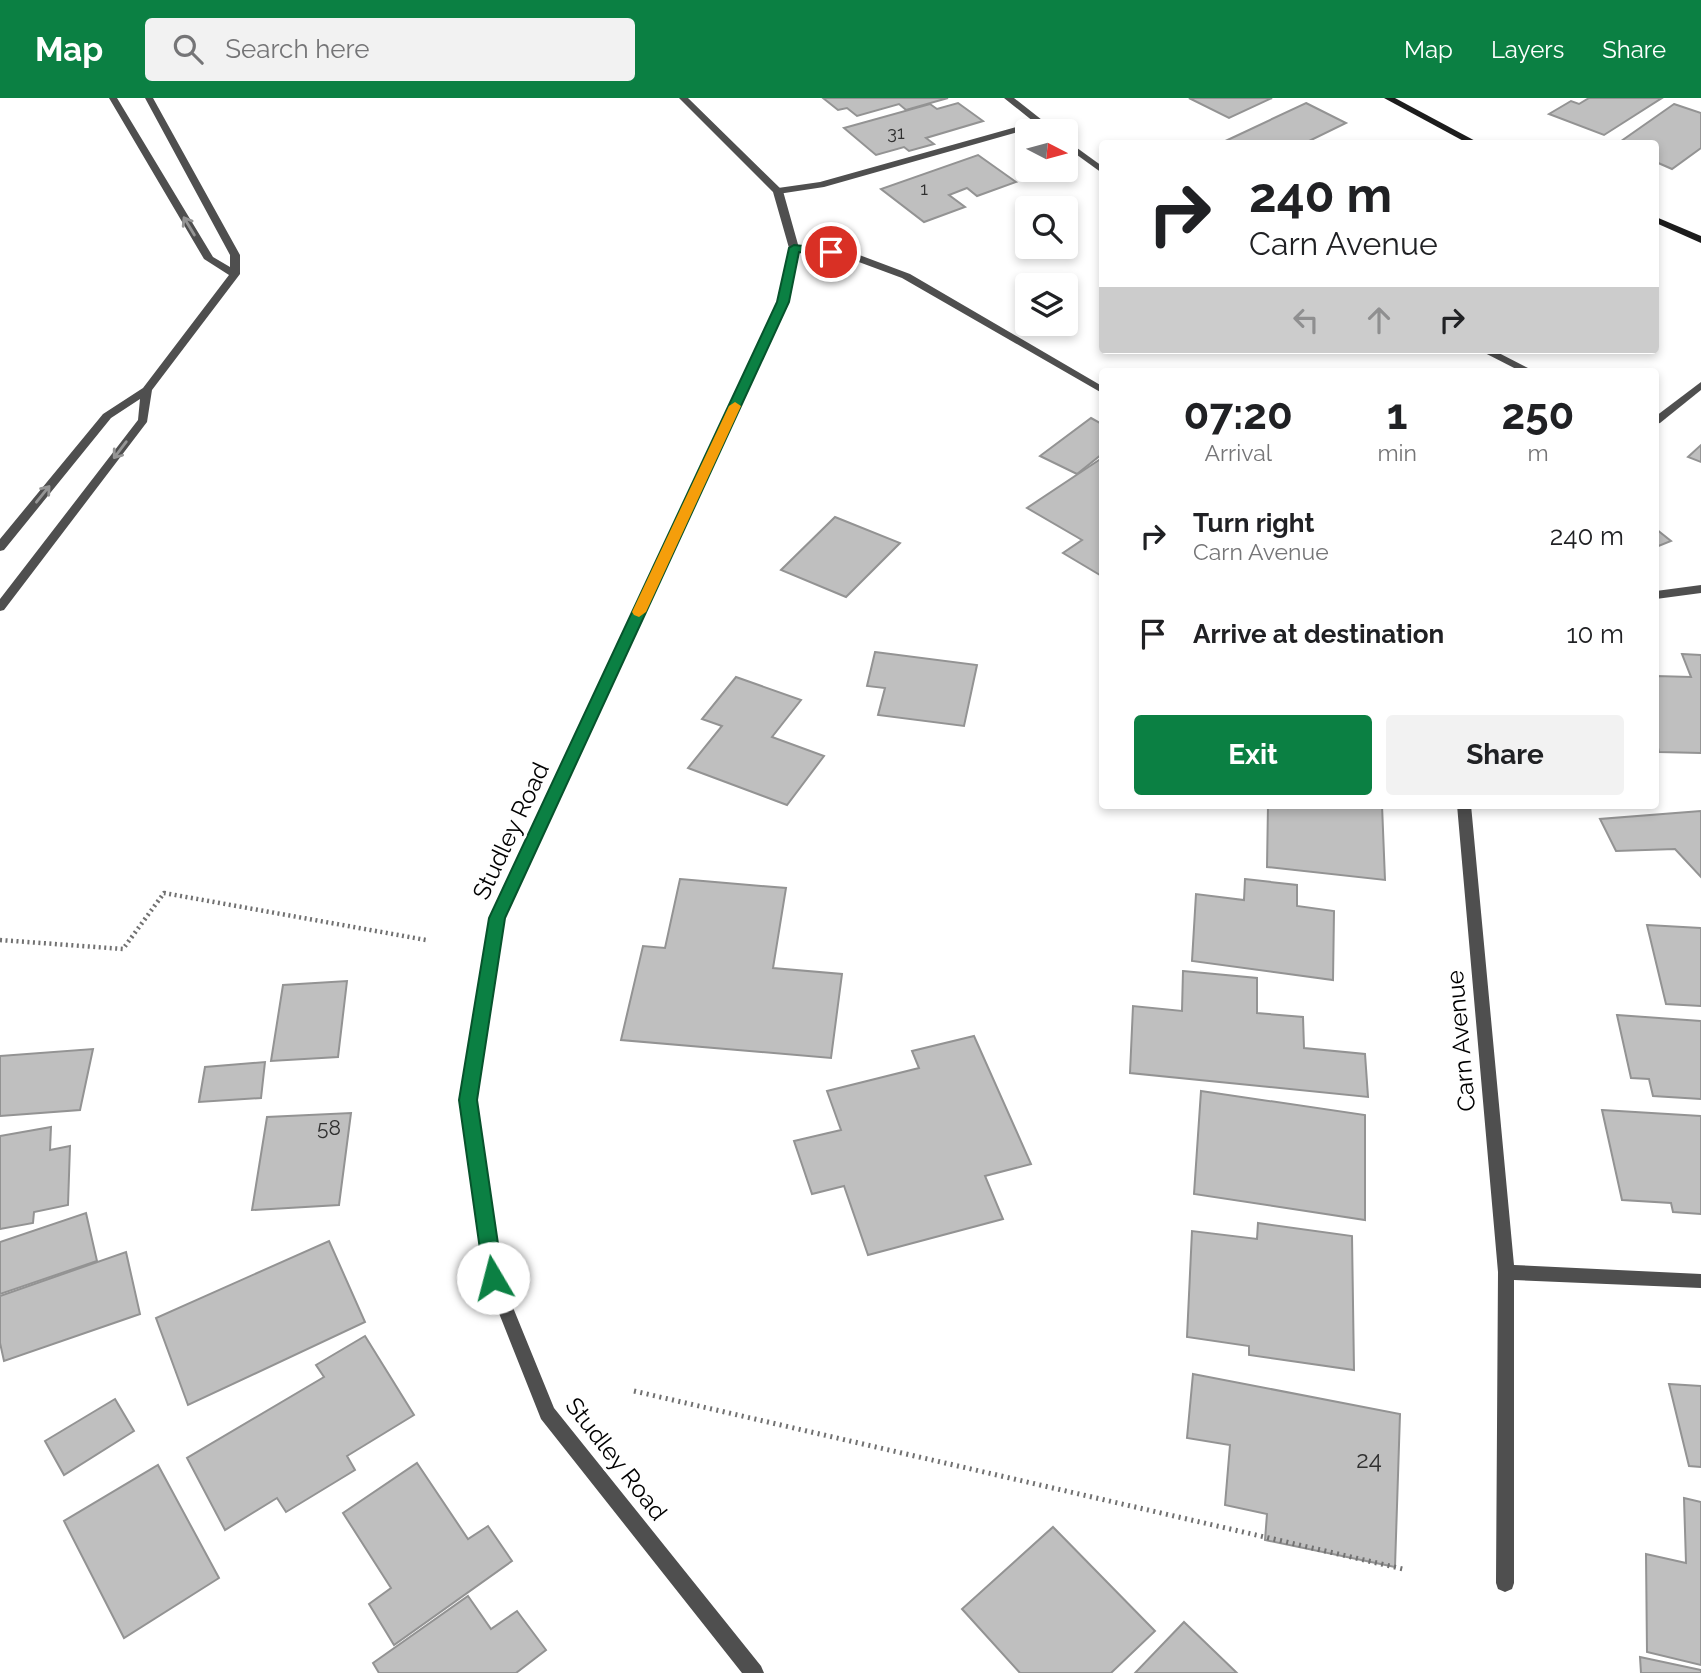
<!DOCTYPE html>
<style>
:root{--surface:#fff;--page:#f2f2f2;--text:#202124;--muted:#757577;--accent:#0b8043}
body{margin:0;font-family:Raleway,sans-serif;background:var(--page);color:var(--text);height:100vh;display:flex;flex-direction:column;font-size:26px;white-space:nowrap}
*{box-sizing:border-box;margin:0}
p{font-size:23px;color:var(--muted)}
.icon{flex:none;width:38px;height:38px;fill:none;stroke:currentColor;stroke-width:2;stroke-linecap:round;stroke-linejoin:round}
.map{position:relative;flex:1;overflow:hidden}
.panel{position:absolute;left:1099px;top:270px;width:560px;height:441px;display:flex;flex-direction:column;background:var(--surface);border-radius:7px;box-shadow:0 4px 10px #0003}
.panel>*{flex:none}
.hud{position:absolute;left:1099px;top:42px;width:560px;height:214px;border-radius:7px;box-shadow:0 4px 10px #0003;background:#fff;color:var(--text);overflow:hidden}
.needle{width:46px;rotate:96deg}
.buttons{position:absolute;left:1015px;top:21px;display:grid;gap:14px}
.buttons a{display:grid;place-items:center;width:63px;height:63px;border-radius:7px;background:var(--surface);box-shadow:0 4px 10px #0003;font-size:35px}
.pin{position:absolute;display:grid;place-items:center;width:60px;height:60px;color:#fff;margin:-30px;border:4px solid #fff;border-radius:50%;box-shadow:0 2px 7px #0007}
.me{position:absolute;width:77px;margin:-38px;rotate:352deg;stroke-linejoin:round;filter:drop-shadow(0 0 5px #0008)}
.turn{display:flex;align-items:center;gap:24px;height:147px;padding:0 35px;font-size:32px}
.turn .icon{width:91px;height:91px;stroke-width:2.5}
.turn b{display:block;font-size:49px;line-height:60px}
.lanes{display:flex;align-items:center;height:66px;padding:0 35px;background:#0003;justify-content:center;gap:35px;direction:ltr}
.lanes .off{opacity:.35}
.eta{display:flex;justify-content:space-evenly;align-items:center;height:119px;text-align:center}
.eta b{font-size:42px;font-weight:700;line-height:49px}
.action{display:flex;gap:14px;margin-top:auto;padding:14px 35px}
.action a{flex:1;height:80px;border-radius:7px;background:var(--accent);color:#fff;font-size:28px;font-weight:700;line-height:80px;text-align:center}
.action a+a{background:var(--page);color:var(--text)}
ul{padding:0;list-style:none}
li{display:flex;align-items:center;gap:21px;height:98px;padding:0 35px}
li div{flex:1}
li b{display:block;font-size:26px}
li em{font-style:normal}
header{display:flex;align-items:center;gap:42px;box-sizing:border-box;height:98px;padding:0 35px;background:var(--accent);color:#fff}
header strong{font-size:33px}
nav{display:flex;gap:38px;margin-inline-start:auto;font-size:24px}
.search{width:490px;height:63px;background:var(--page);display:flex;align-items:center;gap:18px;box-sizing:border-box;padding:0 24px;border-radius:7px;color:var(--muted);font-size:26px}
.map>svg:first-child{display:block}
</style>
<header>
<strong>Map</strong>
<div class="search"><svg class="icon" aria-label="search" viewBox="0 0 24 24"><circle cx="10" cy="10" r="6"/><path d="M15 15l6 6"/></svg>Search here</div>
<nav><a>Map</a><a>Layers</a><a>Share</a></nav>
</header>
<div class="map">
<svg width="1701" height="1575" viewBox="0 0 1701 1575">
<rect width="100%" height="100%" fill="#fff"/>
<!-- building -->
<g fill="#bfbfbf" stroke="#939393" stroke-width="2">
<polygon points="823,0 948,0 906,12 899,6 857,18 847,10 838,12"/>
<polygon points="1189,0 1272,0 1229,20"/>
<polygon points="1589,0 1662,0 1604,37 1549,16 1571,3 1579,6"/>
<polygon points="958,5 983,23 926,40 934,46 909,53 904,49 876,57 844,30 930,6 937,11"/>
<polygon points="1306,5 1346,25 1303,46 1219,46"/>
<polygon points="1674,6 1701,15 1701,50 1672,71 1656,64 1656,46 1617,46"/>
<polygon points="978,57 1016,84 977,98 967,90 949,97 965,109 924,124 881,91"/>
<polygon points="1091,320 1102,326 1102,356 1077,376 1040,358"/>
<polygon points="1701,347 1701,364 1688,359"/>
<polygon points="1102,360 1102,475 1100,477 1063,455 1082,442 1027,410"/>
<polygon points="835,419 900,445 846,499 781,472"/>
<polygon points="1656,431 1671,443 1656,449"/>
<polygon points="875,554 977,567 964,628 878,617 885,590 867,588"/>
<polygon points="1682,556 1701,557 1701,655 1659,654 1656,642 1656,578 1691,579"/>
<polygon points="736,579 801,602 772,639 824,658 787,707 688,670 722,628 702,621"/>
<polygon points="1268,707 1382,707 1385,782 1267,769"/>
<polygon points="1701,713 1701,779 1675,751 1616,753 1600,721"/>
<polygon points="680,781 786,790 773,870 842,876 831,960 621,942 643,848 665,850"/>
<polygon points="1245,781 1297,787 1297,808 1334,813 1333,882 1192,863 1196,796 1244,802"/>
<polygon points="1647,827 1701,830 1701,908 1666,906"/>
<polygon points="1183,873 1257,880 1257,915 1303,919 1304,950 1365,956 1368,999 1130,975 1133,908 1182,913"/>
<polygon points="347,883 338,959 271,963 283,887"/>
<polygon points="1617,917 1701,923 1701,1001 1653,998 1649,981 1631,980"/>
<polygon points="974,938 1031,1066 985,1078 1003,1121 868,1157 844,1088 812,1096 794,1043 841,1032 827,993 919,970 912,953"/>
<polygon points="93,951 80,1012 0,1018 0,958"/>
<polygon points="265,964 261,1000 199,1004 205,969"/>
<polygon points="1201,993 1365,1017 1365,1122 1194,1096"/>
<polygon points="1602,1012 1701,1018 1701,1116 1673,1114 1671,1105 1622,1102"/>
<polygon points="351,1015 339,1107 252,1112 267,1019"/>
<polygon points="51,1029 50,1052 70,1048 68,1107 34,1114 33,1125 0,1131 0,1038"/>
<polygon points="86,1115 97,1163 0,1196 0,1144"/>
<polygon points="1258,1125 1352,1138 1354,1272 1249,1257 1249,1248 1187,1239 1192,1133 1257,1141"/>
<polygon points="329,1143 365,1224 188,1307 156,1220"/>
<polygon points="126,1154 140,1216 4,1263 0,1245 0,1198"/>
<polygon points="365,1238 414,1317 347,1358 355,1372 286,1414 277,1400 225,1432 187,1360 324,1279 316,1267"/>
<polygon points="1193,1276 1400,1316 1395,1469 1265,1442 1267,1416 1225,1407 1230,1347 1187,1340"/>
<polygon points="1669,1286 1701,1288 1701,1369 1689,1368"/>
<polygon points="115,1301 134,1333 64,1377 45,1343"/>
<polygon points="417,1365 468,1441 488,1428 512,1463 394,1547 369,1506 391,1490 343,1415"/>
<polygon points="158,1367 219,1480 124,1540 64,1423"/>
<polygon points="1684,1400 1701,1404 1701,1567 1647,1554 1646,1456 1686,1465"/>
<polygon points="1053,1429 1155,1533 1111,1575 1020,1575 962,1511"/>
<polygon points="468,1498 491,1531 517,1513 546,1552 516,1575 379,1575 373,1565"/>
<polygon points="1184,1524 1237,1575 1135,1575"/>
<polygon points="1640,1559 1701,1572 1701,1575 1641,1575"/>
</g>
<g fill="none" stroke-linecap="round" stroke-linejoin="round">
<!-- path-far1 -->
<polyline stroke="#717171" stroke-width="4.5" stroke-dasharray="2 3.5" stroke-linecap="butt" points="0,842 123,851 164,795 426,842"/>
<!-- path -->
<polyline stroke="#717171" stroke-width="5" stroke-dasharray="2 4.5" stroke-linecap="butt" points="634,1293 1403,1471"/>
<!-- service -->
<g fill="#4f4f4f" fill-rule="evenodd">
<polygon points="1004,0 1014,0 1056,33 1046,33 1039,28 824,89 778,96 773,93 778,90 820,84 1034,24"/>
<polygon points="1066,42 1102,68 1102,75 1066,49"/>
<polygon points="1479,252 1493,252 1534,273 1520,273"/>
<polygon points="1701,284 1701,292 1660,325 1656,326 1656,318"/>
</g>
<!-- minor -->
<g fill="#4f4f4f" fill-rule="evenodd">
<polygon points="109,0 117,0 213,159 230,169 230,157 145,0 153,0 240,157 240,176 152,292 147,324 4,512 0,513 0,501 138,322 140,301 111,320 4,452 0,453 0,441 103,316 143,290 229,177 204,161"/>
<polygon points="794,147 854,155 910,176 1102,288 1102,295 902,180 848,160 790,152 790,148"/>
<polygon points="1701,487 1701,495 1656,501 1656,493"/>
<polygon points="1457,707 1471,707 1514,1167 1701,1176 1701,1190 1514,1182 1514,1485 1512,1491 1505,1494 1498,1491 1496,1485 1498,1174"/>
</g>
<!-- tertiary -->
<polygon fill="#4f4f4f" fill-rule="evenodd" points="679,0 688,0 783,93 799,150 788,204 504,820 476,1002 501,1180 554,1310 761,1568 764,1575 742,1575 541,1321 485,1180 460,1002 490,820 778,204 789,150 773,94"/>
<!-- secondary -->
<g fill="#1c1c1c" fill-rule="evenodd">
<polygon points="1384,0 1395,0 1481,46 1469,46"/>
<polygon points="1656,119 1701,138 1701,145 1656,125"/>
</g>
</g>
<!-- one-way arrows -->
<defs><path id="oneway-shaft" d="M-6 0H5M1.5-3L5.5 0L1.5 3" fill="none" stroke-width="1.6" stroke-linecap="round" stroke-linejoin="round" transform="scale(1.75)"/></defs>
<g stroke="#959595">
<use href="#oneway-shaft" transform="translate(189 128) rotate(-121)"/>
<use href="#oneway-shaft" transform="translate(120 352) rotate(127)"/>
<use href="#oneway-shaft" transform="translate(43 396) rotate(-51)"/>
</g>
<!-- route -->
<polygon fill="#0b8043" stroke="#07532c" stroke-width="2" points="794,147 831,151 837,154 831,158 799,154 789,204 505,820 477,1002 503,1180 500,1186 493,1188 487,1186 484,1180 459,1002 489,820 777,204 789,150"/>
<!-- slow -->
<polygon fill="#f59e0b" points="735,304 741,308 646,514 639,519 634,517 632,514 729,308"/>
<g text-anchor="middle" stroke-width="6" stroke-linejoin="round" paint-order="stroke">
<!-- far-number labels -->
<g font-size="18" fill="#303030">
<text x="896" y="41">31</text>
<text x="924" y="97">1</text>
</g>
<!-- number labels -->
<g font-size="21" fill="#303030">
<text x="329" y="1037">58</text>
</g>
<!-- street labels -->
<g font-size="24" fill="#000" stroke="#fff">
<text transform="translate(511 733) rotate(-65)" y="8">Studley Road</text>
<text transform="translate(1461 943) rotate(-95)" y="8">Carn Avenue</text>
<text transform="translate(616 1361) rotate(52)" y="8">Studley Road</text>
</g>
<!-- near-number labels -->
<g font-size="24" fill="#303030">
<text x="1369" y="1370">24</text>
</g>
</g>
</svg>
<div class="buttons">
<a><svg class="needle" viewBox="-14 -14 28 28"><path d="M0-13l5 13h-10z" fill="#e53935"/><path d="M0 13l5-13h-10z" fill="#757577"/></svg></a>
<a><svg class="icon" aria-label="search" viewBox="0 0 24 24"><circle cx="10" cy="10" r="6"/><path d="M15 15l6 6"/></svg></a>
<a><svg class="icon" aria-label="layers" viewBox="0 0 24 24"><path d="M12 4l9 5-9 5-9-5zM3 14l9 5 9-5"/></svg></a>
</div>
<div class="pin" style="left:831px;top:154px;background:#d93025"><svg class="icon" aria-label="arrive" viewBox="0 0 24 24"><path d="M6 21V4h12l-3 4 3 4H6"/></svg></div>
<svg class="me" style="left:493px;top:1180px" viewBox="-20 -20 40 40"><circle r="19" fill="#fff"/><path d="M0-13L10 11 0 6-10 11z" fill="#0b8043"/></svg>
<div class="hud">
<div class="turn"><svg class="icon" aria-label="right" viewBox="0 0 24 24"><path d="M7 20v-9h11M14 6l5 5-5 5"/></svg><div><b>240 m</b>Carn Avenue</div></div>
<div class="lanes"><svg class="icon off" aria-label="left" viewBox="0 0 24 24"><path d="M17 20v-9H6M10 6l-5 5 5 5"/></svg><svg class="icon off" aria-label="ahead" viewBox="0 0 24 24"><path d="M12 20V5M6 11l6-6 6 6"/></svg><svg class="icon" aria-label="right" viewBox="0 0 24 24"><path d="M7 20v-9h11M14 6l5 5-5 5"/></svg></div>
</div>
<section class="panel">
<div class="eta">
<div><b>07:20</b><p>Arrival</p></div>
<div><b>1</b><p>min</p></div>
<div><b>250</b><p>m</p></div>
</div>
<ul>
<li><svg class="icon" aria-label="right" viewBox="0 0 24 24"><path d="M7 20v-9h11M14 6l5 5-5 5"/></svg><div><b>Turn right</b><p>Carn Avenue</p></div><em>240 m</em></li>
<li><svg class="icon" aria-label="arrive" viewBox="0 0 24 24"><path d="M6 21V4h12l-3 4 3 4H6"/></svg><div><b>Arrive at destination</b></div><em>10 m</em></li>
</ul>
<div class="action"><a>Exit</a><a>Share</a></div>
</section>
</div>
